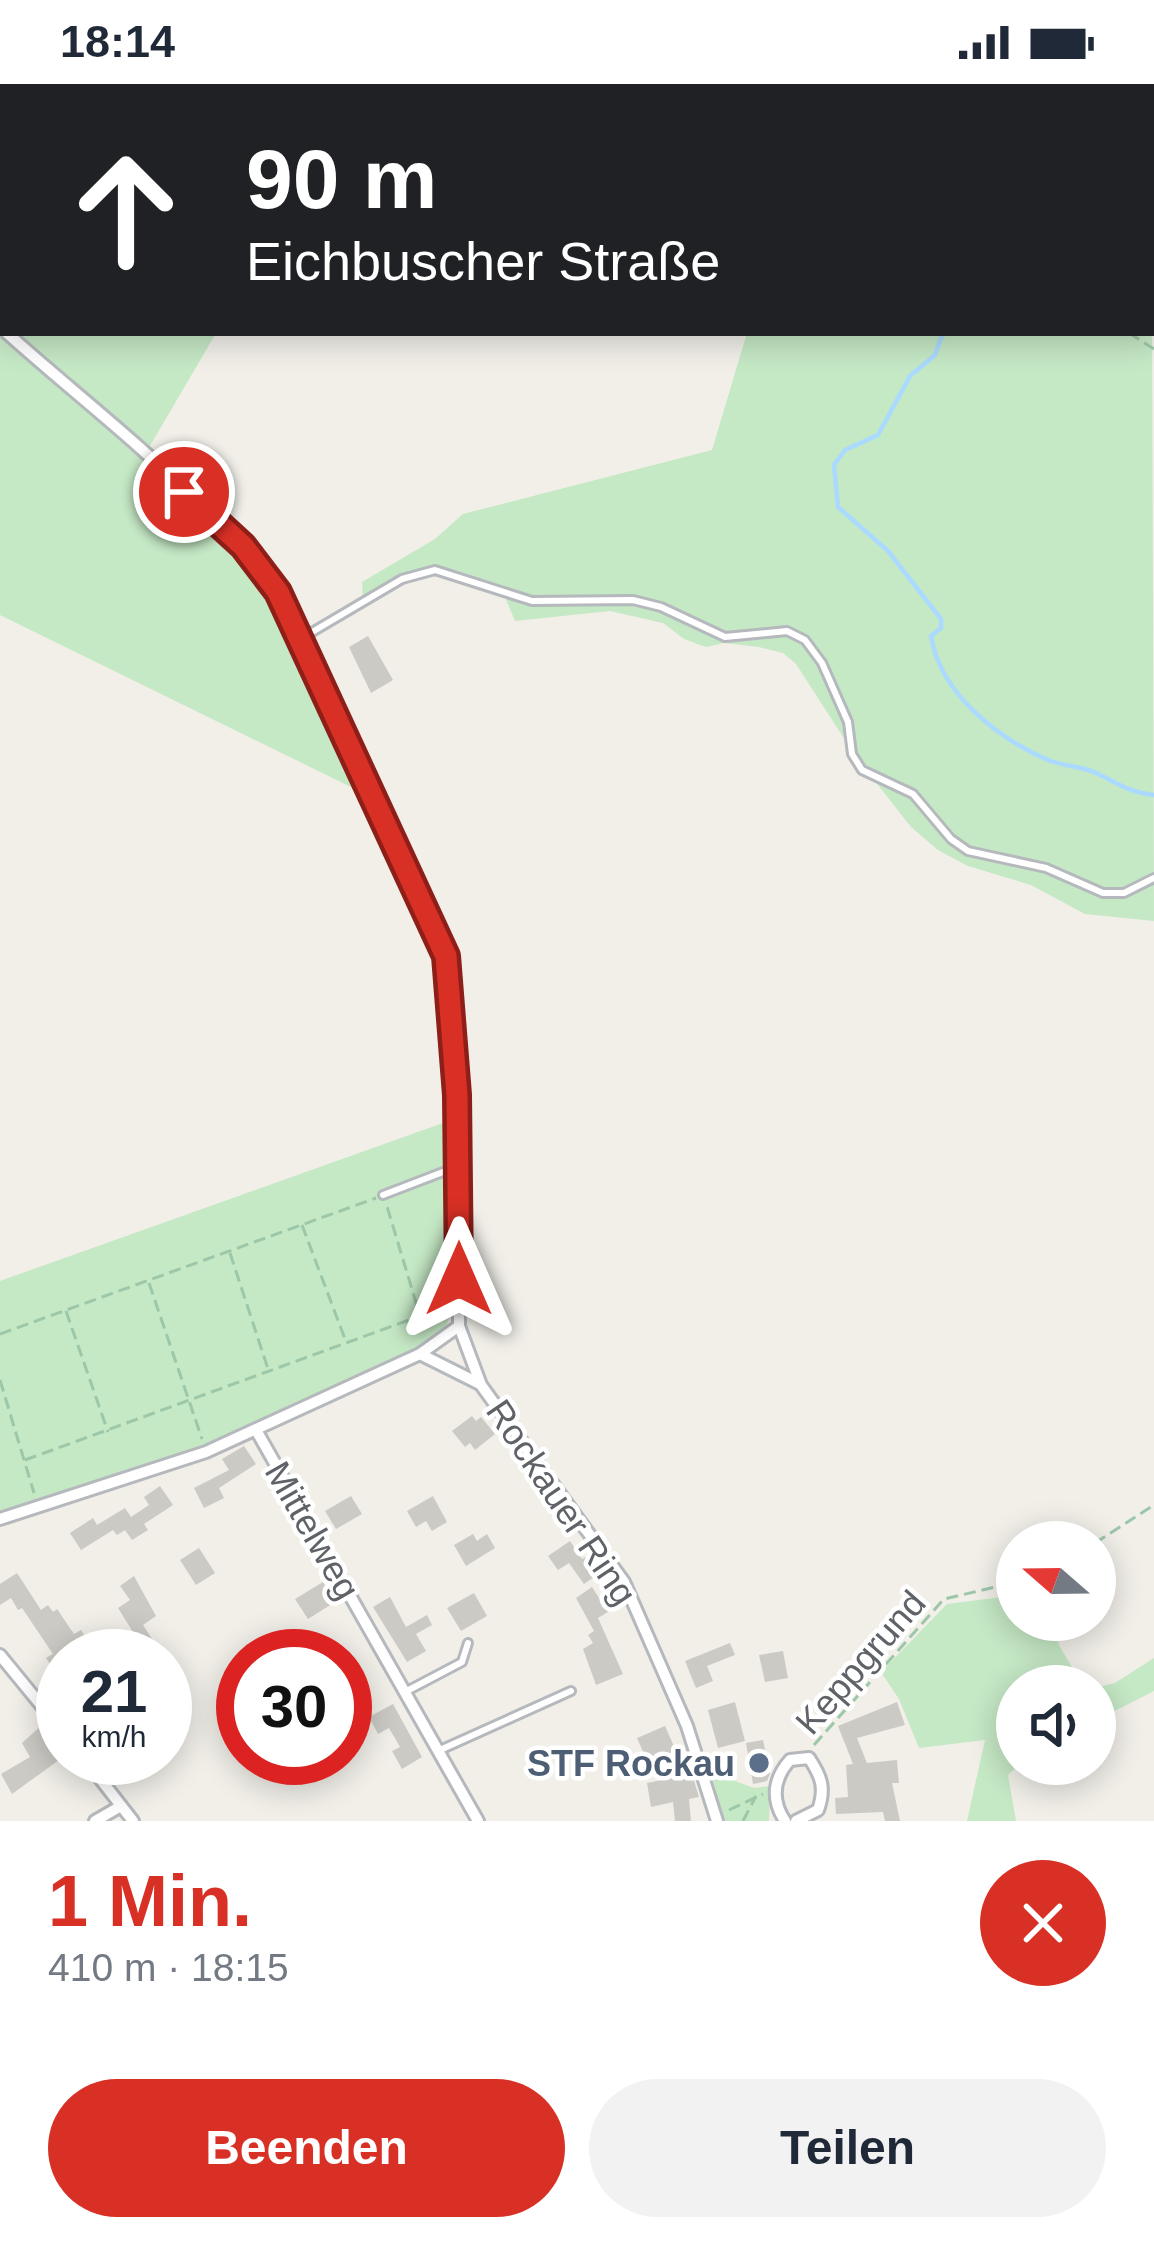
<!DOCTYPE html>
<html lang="de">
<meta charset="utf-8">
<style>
:root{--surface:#fff;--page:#f2f2f3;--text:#1f2937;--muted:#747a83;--accent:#d93025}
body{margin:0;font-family:Arial,sans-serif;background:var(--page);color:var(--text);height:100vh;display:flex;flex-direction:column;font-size:45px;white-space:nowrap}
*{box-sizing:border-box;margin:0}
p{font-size:39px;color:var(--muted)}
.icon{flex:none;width:66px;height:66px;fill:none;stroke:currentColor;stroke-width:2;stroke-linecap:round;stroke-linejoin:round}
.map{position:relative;height:1737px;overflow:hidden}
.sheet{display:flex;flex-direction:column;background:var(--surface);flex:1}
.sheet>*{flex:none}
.hud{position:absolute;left:0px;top:0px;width:1155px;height:252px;box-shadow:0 6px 30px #0003;background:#202124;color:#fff;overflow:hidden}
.needle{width:78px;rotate:290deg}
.fabs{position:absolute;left:996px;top:1437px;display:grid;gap:24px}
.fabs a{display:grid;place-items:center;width:120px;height:120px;border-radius:50%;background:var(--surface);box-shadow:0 6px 30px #0003;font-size:60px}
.speed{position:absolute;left:36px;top:1545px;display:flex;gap:24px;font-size:60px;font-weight:700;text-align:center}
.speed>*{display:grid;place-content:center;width:156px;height:156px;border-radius:50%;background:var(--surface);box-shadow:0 6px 30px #0003;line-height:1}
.speed small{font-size:30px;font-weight:400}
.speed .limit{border:18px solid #d22;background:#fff;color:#111}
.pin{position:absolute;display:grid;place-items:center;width:102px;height:102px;color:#fff;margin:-51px;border:6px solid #fff;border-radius:50%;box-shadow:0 3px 12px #0007}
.me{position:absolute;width:132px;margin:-66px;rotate:0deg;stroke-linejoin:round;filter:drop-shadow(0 0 9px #0008)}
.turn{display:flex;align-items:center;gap:42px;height:252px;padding:0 48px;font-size:54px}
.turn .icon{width:156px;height:156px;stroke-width:2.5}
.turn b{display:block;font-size:84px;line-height:102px}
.round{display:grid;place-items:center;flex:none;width:126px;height:126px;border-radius:63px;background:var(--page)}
.headline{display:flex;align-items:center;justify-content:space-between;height:204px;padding:0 48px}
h1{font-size:72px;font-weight:600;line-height:90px;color:var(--accent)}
.action{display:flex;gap:24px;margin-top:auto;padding:24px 48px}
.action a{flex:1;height:138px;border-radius:72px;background:var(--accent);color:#fff;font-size:48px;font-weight:600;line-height:138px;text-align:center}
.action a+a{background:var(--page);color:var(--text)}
.status{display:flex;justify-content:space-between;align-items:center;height:84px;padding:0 60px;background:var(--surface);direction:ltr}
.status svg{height:33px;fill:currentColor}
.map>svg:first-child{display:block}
</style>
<div class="status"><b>18:14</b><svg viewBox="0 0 49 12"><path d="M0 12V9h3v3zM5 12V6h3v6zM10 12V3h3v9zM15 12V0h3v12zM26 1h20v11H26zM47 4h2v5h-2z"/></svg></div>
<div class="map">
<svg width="1154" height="1737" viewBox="0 0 1154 1737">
<rect width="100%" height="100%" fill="#f1efe8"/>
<!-- green -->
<g fill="#c5e8c5">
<polygon points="0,0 364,0 3,3 3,249 216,249 144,372 243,462 278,508 343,645 353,704 0,531"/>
<polygon points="759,0 1154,0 1154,190 1152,193 1152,3"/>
<path d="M1152,226L1154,837L1085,830L1031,801L968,782L938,766L911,743L856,673L796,580L783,569L759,563L724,559L706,563L684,555L663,539L610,527L515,537L502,506C440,474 419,478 363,515L362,498L435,455L463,430L712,366L747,249H1152Z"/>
<path d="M457,1034C458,1093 472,1205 440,1253L256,1346L0,1435V1197Z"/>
<polygon points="1017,1511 1017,1536 1053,1536 1059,1561 1083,1602 1017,1602 1019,1680 1008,1691 1016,1737 967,1737 985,1656 919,1664 899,1615 881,1588 947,1520"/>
<polygon points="1154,1574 1154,1607 1095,1637 1095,1604 1115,1599"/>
<polygon points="711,1688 754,1704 770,1702 769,1737 723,1737"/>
</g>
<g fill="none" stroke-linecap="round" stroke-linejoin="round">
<!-- stream -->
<g stroke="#aadaff" stroke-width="4.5">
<polyline points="864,0 866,3"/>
<path d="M943,249L935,271L910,292L878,351L845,366L834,381L838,423L888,467L941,535V544L931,552C940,609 997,654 1048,676C1063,682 1079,682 1094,688C1116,698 1129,709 1154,711"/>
</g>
</g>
<!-- building -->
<g fill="#cccac5">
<polygon points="368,552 393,596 371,609 349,563"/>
<polygon points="472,1332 476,1337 481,1333 495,1350 475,1366 470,1359 465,1363 452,1347"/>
<polygon points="244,1362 256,1380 219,1404 224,1414 204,1424 194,1404 229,1386 222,1375"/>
<polygon points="160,1402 173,1421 144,1440 148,1446 132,1456 125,1446 117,1451 113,1446 81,1466 70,1449 93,1434 97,1441 125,1424 131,1433 149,1421 144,1413"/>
<polygon points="351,1412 362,1430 336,1445 325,1427"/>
<polygon points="433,1412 447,1438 432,1447 426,1437 416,1443 407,1427"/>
<polygon points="473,1450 477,1457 487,1450 495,1464 466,1482 454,1461"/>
<polygon points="570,1457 582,1475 588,1472 600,1489 584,1500 569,1479 558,1486 548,1472"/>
<polygon points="199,1464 215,1489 196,1501 180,1476"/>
<polygon points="17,1489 41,1526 48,1521 53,1528 57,1525 74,1550 81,1546 89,1558 63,1572 63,1600 46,1574 53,1570 22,1524 18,1526 11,1514 0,1521 0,1500"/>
<polygon points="134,1492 156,1532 143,1541 163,1572 148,1572 118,1524 130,1516 120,1502"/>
<polygon points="323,1498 335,1518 308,1535 295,1515"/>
<polygon points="592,1503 608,1528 598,1534 623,1590 596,1601 583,1565 593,1559 588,1551 594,1547 576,1514"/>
<polygon points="474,1509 487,1532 461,1547 447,1524"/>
<polygon points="390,1513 406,1543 427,1531 432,1541 416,1550 426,1567 407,1578 373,1523"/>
<polygon points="730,1559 735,1571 707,1582 713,1597 696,1604 685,1577"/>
<polygon points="783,1567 788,1594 765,1598 759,1571"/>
<polygon points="735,1618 745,1657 718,1664 708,1626"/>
<polygon points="897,1618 905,1641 857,1654 867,1679 897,1676 899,1699 892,1699 900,1737 885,1737 883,1728 836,1730 835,1714 848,1713 846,1681 853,1680 838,1642"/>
<polygon points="393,1620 422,1673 402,1685 392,1667 400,1663 389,1644 378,1650 369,1633"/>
<polygon points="43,1640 56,1656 50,1660 59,1676 12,1710 1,1690 30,1673 22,1659"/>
<polygon points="665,1642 676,1667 648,1679 637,1654"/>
<polygon points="763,1656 770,1690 767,1697 753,1700 746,1659"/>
<polygon points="692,1690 699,1713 689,1715 691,1737 675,1737 673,1718 651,1723 647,1699"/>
</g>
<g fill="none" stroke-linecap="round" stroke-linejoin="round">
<!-- lane casing -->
<g stroke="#b5b8bc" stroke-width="12">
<g id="lane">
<polyline points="302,554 402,495 435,486 532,517 633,516 661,523 725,553 787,547 805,556 822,579 848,638 852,670 862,686 913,710 951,755 968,767 1046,784 1103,809 1124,809 1154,794"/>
<polyline points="383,1111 456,1083"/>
<polyline points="405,1608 462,1578 468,1559"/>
<polyline points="440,1666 571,1607"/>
</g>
</g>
<!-- street casing -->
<g stroke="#b5b8bc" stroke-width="16">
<g id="street">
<path d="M7,249C108,340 240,433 302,554L446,872L457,1011L459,1242L481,1301L624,1498L687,1642L717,1737"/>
<polyline points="420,1270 478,1299"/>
<polyline points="256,1346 478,1737"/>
<polyline points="0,1435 206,1368 420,1270 459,1242"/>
<polyline points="0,1571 63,1648"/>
<polyline points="84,1674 133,1737"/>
<polyline points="95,1737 121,1722"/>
<path d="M785,1737C771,1716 773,1695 790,1676L809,1674C821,1692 826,1704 818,1726L796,1737"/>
</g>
</g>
<!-- path -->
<g stroke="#9cc7a9" stroke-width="3" stroke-dasharray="12 6" stroke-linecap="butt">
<polyline points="1068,3 1068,0"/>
<polyline points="1129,249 1154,265"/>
<polyline points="302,1141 345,1255"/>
<polyline points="230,1169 268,1285"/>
<polyline points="149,1199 202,1355"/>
<polyline points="66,1227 108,1348"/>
<polyline points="0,1250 376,1114"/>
<polyline points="0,1296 34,1409"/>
<polyline points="25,1376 420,1232 386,1119"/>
<polyline points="1095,1459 1154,1421"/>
<polyline points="814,1661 944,1515 1017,1498"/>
<polyline points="729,1726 763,1710"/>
<polyline points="743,1737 756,1712"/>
</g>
<!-- lane -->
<use href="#lane" stroke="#fff" stroke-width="6"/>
<!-- street -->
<use href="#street" stroke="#fff" stroke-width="10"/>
</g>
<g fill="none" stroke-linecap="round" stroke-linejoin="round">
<!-- route casing -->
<g stroke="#8d1f18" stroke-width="30">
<polyline id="route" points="184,408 243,462 278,508 446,872 457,1011 459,1195"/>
</g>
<!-- route -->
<use href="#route" stroke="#d93025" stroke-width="21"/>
</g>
<!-- markers -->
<circle fill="#5c6f8a" stroke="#fff" stroke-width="4.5" cx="759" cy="1679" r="12"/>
<g text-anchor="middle" stroke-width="9" stroke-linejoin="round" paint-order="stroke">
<!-- street labels -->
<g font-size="36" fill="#5f6368" stroke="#fff">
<text transform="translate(562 1418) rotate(56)" y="13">Rockauer Ring</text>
<text transform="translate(313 1446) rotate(60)" y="13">Mittelweg</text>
<text transform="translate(860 1578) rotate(-49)" y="13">Keppgrund</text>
</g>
<!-- service labels -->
<g font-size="36" font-weight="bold" fill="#4e5e75" stroke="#fff" text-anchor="end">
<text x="735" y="1692">STF Rockau</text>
</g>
</g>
</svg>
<div class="fabs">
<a><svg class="needle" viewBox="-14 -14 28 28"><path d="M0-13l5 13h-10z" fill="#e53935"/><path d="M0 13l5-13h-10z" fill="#747a83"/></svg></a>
<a><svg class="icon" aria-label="sound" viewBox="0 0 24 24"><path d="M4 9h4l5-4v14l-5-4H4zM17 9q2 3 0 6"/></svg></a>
</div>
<div class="speed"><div>21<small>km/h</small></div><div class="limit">30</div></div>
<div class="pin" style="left:184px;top:408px;background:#d93025"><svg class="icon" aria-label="arrive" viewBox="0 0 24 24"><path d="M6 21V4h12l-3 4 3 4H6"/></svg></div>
<svg class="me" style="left:459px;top:1195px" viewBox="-20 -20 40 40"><path d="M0-17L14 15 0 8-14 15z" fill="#d93025" stroke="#fff" stroke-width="4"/></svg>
<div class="hud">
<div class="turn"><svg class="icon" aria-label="ahead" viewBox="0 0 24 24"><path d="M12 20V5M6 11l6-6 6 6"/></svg><div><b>90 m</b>Eichbuscher Straße</div></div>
</div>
</div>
<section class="sheet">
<div class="headline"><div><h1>1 Min.</h1><p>410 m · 18:15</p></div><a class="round" style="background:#d93025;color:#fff"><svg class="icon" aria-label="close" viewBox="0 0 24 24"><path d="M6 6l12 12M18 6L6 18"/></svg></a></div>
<div class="action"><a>Beenden</a><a>Teilen</a></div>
</section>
